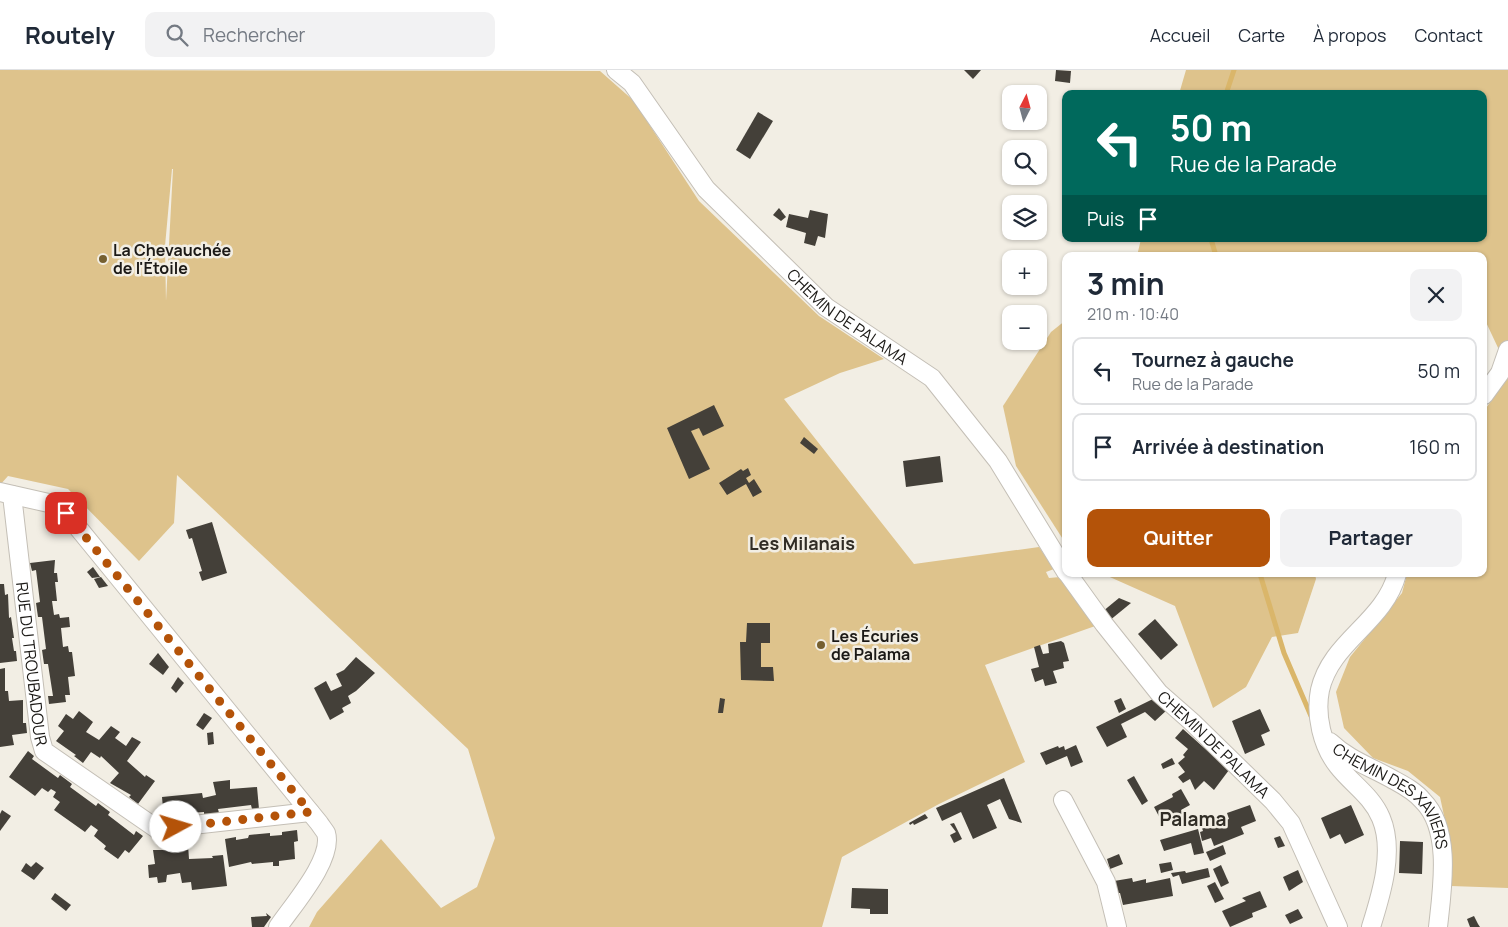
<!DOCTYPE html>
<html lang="fr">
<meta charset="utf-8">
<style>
:root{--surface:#fff;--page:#f2f2f3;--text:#1f2937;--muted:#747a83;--line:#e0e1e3;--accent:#b45309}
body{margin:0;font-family:Manrope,sans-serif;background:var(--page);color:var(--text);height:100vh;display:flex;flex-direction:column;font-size:19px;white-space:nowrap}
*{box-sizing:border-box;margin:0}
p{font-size:16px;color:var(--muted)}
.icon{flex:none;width:28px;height:28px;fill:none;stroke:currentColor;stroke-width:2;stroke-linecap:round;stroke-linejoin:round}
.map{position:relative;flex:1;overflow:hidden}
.sheet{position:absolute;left:1062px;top:182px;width:425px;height:325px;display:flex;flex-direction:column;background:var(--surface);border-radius:10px;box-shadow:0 1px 4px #0004}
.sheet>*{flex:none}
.hud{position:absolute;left:1062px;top:20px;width:425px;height:152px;border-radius:10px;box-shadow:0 1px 4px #0004;background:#00695c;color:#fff;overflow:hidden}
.needle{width:32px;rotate:6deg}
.fabs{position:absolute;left:1002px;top:15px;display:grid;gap:10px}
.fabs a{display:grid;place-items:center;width:45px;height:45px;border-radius:10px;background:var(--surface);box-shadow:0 1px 4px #0004;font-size:25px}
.pin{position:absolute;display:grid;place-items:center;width:42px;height:42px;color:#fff;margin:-21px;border-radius:10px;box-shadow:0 2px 8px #0006}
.me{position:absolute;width:55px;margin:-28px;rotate:84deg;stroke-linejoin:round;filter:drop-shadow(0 0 4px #0008)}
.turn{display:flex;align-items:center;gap:18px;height:105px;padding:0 25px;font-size:22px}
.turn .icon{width:65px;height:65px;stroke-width:2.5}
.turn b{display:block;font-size:35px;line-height:42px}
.then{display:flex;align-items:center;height:48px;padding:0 25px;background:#0003;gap:10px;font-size:19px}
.round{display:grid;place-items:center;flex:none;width:52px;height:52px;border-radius:10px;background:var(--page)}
.headline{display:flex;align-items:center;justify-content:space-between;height:85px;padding:0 25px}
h1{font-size:30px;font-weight:700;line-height:38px}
.action{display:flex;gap:10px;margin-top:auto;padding:10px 25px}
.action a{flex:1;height:58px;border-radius:10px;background:var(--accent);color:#fff;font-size:20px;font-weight:700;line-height:58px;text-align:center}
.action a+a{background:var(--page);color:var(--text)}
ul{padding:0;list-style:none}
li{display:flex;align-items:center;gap:15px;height:68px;margin:0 10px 8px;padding:0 15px;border:2px solid var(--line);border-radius:10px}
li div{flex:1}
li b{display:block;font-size:19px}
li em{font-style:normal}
header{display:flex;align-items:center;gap:30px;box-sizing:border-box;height:70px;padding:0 25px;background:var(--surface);border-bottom:1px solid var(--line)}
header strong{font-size:24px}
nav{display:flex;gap:28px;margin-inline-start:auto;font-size:18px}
.search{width:350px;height:45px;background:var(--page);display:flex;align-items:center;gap:12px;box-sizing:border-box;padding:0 18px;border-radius:10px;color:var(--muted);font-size:19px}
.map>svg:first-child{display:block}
</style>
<header>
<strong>Routely</strong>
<div class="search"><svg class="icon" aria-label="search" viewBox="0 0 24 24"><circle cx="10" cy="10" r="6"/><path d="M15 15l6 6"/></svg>Rechercher</div>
<nav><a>Accueil</a><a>Carte</a><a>À propos</a><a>Contact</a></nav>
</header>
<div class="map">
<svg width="1508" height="857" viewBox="0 0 1508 857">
<rect width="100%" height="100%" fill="#f2eee4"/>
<!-- green -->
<g fill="#dec38c" fill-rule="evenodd">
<path d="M0,0L600,1L634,31L699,131L819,246L884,289L840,303L784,329L914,494L1039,477L1054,499L1046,502L1049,508L1060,507L1098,555L985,595L1025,692L939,734L842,787L822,857H309L317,842L381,769L441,838L477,817L495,768L468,679L177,405L174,453L139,491L68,419L8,406L0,415ZM172,99H173L166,231L165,176Z"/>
<polygon points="1186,0 1508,0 1508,299 1484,248 1484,186 1137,186 1141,169 1484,169 1484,24 1179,24"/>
<polygon points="1066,250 1066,474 1016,396 1003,336 1051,262"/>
<polygon points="1508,307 1508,818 1451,816 1451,778 1440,727 1408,701 1373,688 1344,658 1336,622 1350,587 1402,523 1407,504 1484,504 1484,341"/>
<polygon points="1103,504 1315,504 1316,509 1298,563 1272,567 1246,617 1213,638 1175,536"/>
</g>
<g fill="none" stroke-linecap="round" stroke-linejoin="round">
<!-- stream -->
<g stroke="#dab66a" stroke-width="5">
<polyline points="1226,24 1234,0"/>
<polyline points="1211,169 1216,186"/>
<polyline points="1260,504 1284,583 1311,646"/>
</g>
</g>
<!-- building -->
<g fill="#444039">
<polygon points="964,0 981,0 973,9"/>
<polygon points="1056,0 1071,1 1070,13 1055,11"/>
<polygon points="758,42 773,51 750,89 736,80"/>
<polygon points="779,138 786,147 781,151 773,145"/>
<polygon points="810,140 828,144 825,168 818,166 815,176 804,173 806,163 786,157 789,144 808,148"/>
<polygon points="714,335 724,356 703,366 699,358 691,361 710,399 689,409 667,358"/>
<polygon points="804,367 818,379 814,384 800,373"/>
<polygon points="940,386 943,412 906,417 903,391"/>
<polygon points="748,398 751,405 746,408 749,413 754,409 762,422 753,427 746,414 727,425 719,413 741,399 743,401"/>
<polygon points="212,452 227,503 202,511 199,502 202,501 192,468 189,469 186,460"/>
<polygon points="55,490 54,503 57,503 58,512 55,512 57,531 52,531 54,545 59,544 60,548 69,547 70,557 61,558 63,577 68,576 69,582 72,582 75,606 68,607 70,625 65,625 66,632 49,634 48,626 53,626 48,594 44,594 42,580 46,579 42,547 38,547 36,533 40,532 36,500 32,501 30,493"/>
<polygon points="93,497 100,507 92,508 87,502"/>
<polygon points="101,507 108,516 99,518 94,509"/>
<polygon points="0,514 4,514 5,525 8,524 9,548 11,547 14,568 12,568 14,581 16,581 17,591 0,593"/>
<polygon points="1119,528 1131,533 1109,551 1102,542"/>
<polygon points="1155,549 1178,575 1161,590 1138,564"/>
<polygon points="747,553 770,553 770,573 761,573 761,597 773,597 774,611 741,610 740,572 746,572"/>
<polygon points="1061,571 1064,573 1069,591 1063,592 1064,598 1053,601 1057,613 1045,616 1043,609 1035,612 1031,599 1039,597 1034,577 1040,575 1043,584 1049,583 1048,574"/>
<polygon points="158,583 169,597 163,605 149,594"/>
<polygon points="356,587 375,603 356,621 348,626 351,633 342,638 344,642 330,650 314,618 326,611 331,621 342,616 336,604 344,600"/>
<polygon points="5,598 5,621 8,621 9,631 23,630 23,653 26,653 27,663 12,665 14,675 0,677 0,599"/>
<polygon points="178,607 184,613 176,623 171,618"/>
<polygon points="720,628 725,629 723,643 718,643"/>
<polygon points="1121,628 1126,639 1119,643 1114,631"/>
<polygon points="1155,628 1168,639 1155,651 1145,642 1121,654 1127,667 1107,677 1096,657"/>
<polygon points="1260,639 1270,661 1261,665 1265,675 1245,684 1232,651"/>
<polygon points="79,641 93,652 86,662 99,670 111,656 120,662 115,668 126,676 132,667 141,672 127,691 145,707 146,705 155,711 138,734 129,727 131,725 110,713 119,703 101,686 100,688 91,682 83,693 74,686 76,685 56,671 64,661 58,656 66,644 73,649"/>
<polygon points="204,643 212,648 203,660 196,655"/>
<polygon points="1183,659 1229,700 1214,720 1204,711 1195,720 1190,709 1183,713 1178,707 1185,702 1178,693 1185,687 1183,685 1188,679 1175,668"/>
<polygon points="213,662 214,674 208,675 207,663"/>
<polygon points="1076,675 1083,692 1071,697 1067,686 1046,695 1040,683 1058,676 1059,678 1064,676 1065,680"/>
<polygon points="28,681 34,686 32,689 58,708 60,705 72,714 70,717 96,736 98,733 110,742 108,745 134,765 136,761 143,766 129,783 125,780 118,789 104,779 106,776 94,766 98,760 91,755 85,762 54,740 60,732 53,727 56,722 51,719 48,722 42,718 35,726 9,707"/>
<polygon points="1172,688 1175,694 1163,699 1161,694"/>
<polygon points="1134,706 1148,731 1142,735 1127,710"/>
<polygon points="1004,708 1022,753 1009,749 1000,729 987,735 997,758 973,769 961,742 942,751 936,738"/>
<polygon points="230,710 230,719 257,717 259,739 252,739 251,735 218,739 219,743 204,745 204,742 171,744 172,749 164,749 162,727 202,723 203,728 216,725 213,712"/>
<polygon points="1181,719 1190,735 1181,740 1183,744 1163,754 1154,737 1173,727 1172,724"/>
<polygon points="1250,735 1256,751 1241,757 1244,764 1214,776 1211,768 1202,771 1200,762 1203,761 1202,758 1229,749 1227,743"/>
<polygon points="1351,735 1364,765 1345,774 1340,764 1330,769 1321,748"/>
<polygon points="2,740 11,746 0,761 0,744"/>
<polygon points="925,744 928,748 914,755 913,753 910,755 909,753"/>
<polygon points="954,753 962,769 954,773 950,765 956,762 950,754"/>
<polygon points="1198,759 1204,783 1194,785 1191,773 1164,781 1160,770"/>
<polygon points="297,760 298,771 294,772 295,789 279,791 279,796 273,796 273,792 252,794 251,792 229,797 225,769 236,767 236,770 248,768 249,765 270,763 270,766 282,765 282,762"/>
<polygon points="1280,766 1285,776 1278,778 1274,768"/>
<polygon points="1400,771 1423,772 1422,804 1399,803"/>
<polygon points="188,775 189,789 213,788 212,786 223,785 227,816 192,820 191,812 182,813 180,803 167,805 166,812 158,813 157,807 149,808 148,795 155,794 153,780 178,780 177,777"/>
<polygon points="1223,775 1226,784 1210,791 1206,782"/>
<polygon points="1119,784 1123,794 1110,799 1107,789"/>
<polygon points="36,792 44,798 34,810 21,801 26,793 31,797"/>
<polygon points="1171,792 1173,800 1161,803 1159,794"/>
<polygon points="1221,795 1229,813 1221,817 1213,799"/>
<polygon points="1208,798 1210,807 1182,814 1179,805 1173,807 1171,803 1185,801 1186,803"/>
<polygon points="1298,800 1303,812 1289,821 1283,807"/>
<polygon points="1132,808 1133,812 1146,809 1146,813 1170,808 1173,826 1123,835 1120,823 1117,823 1114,811"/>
<polygon points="1215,812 1224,829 1215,833 1207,816"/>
<polygon points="852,818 888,819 888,844 870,844 870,839 851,838"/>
<polygon points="1260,821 1267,837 1252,843 1253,847 1230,857 1222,841 1246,831 1242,828"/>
<polygon points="55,823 71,835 66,841 51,829"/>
<polygon points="1298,839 1303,848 1290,854 1285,845"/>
<polygon points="266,843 271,847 264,857 252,857 251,847 267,846"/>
<polygon points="1474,846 1478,854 1480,857 1470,857 1467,849"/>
</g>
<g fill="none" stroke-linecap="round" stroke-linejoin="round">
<!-- minor casing -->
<g stroke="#c4bfb6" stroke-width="20">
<g id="minor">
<path id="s1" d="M616,0L632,13L706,119L826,237L932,308L998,391L1066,502"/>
<polyline points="1484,325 1500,303 1508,280"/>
<path d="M0,422L53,434L66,443L319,753C321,756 324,760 326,763C334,789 292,836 278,857"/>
<path id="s2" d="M12,425L40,667L44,681L157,759L310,742"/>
<path id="s3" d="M1068,504L1104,554L1159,623L1192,652L1273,731L1291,753L1338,857"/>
<path id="s4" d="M1330,672C1349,690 1369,696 1392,709C1403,715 1415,721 1423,731C1452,760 1442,820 1438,857"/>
<polyline points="1063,730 1106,812 1117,857"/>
<path d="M1371,857C1381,825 1395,781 1381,748C1372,726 1352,714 1338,696C1322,676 1315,645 1320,620C1331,571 1384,553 1397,504"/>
</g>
</g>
<!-- minor -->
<use href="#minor" stroke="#fff" stroke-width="18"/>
</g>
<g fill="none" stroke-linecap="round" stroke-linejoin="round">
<!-- route -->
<polyline stroke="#b45309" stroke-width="9" stroke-dasharray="0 16.2" points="66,443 310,742 176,757"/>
</g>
<!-- markers -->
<g fill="#766030" stroke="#f2eee4" stroke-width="2">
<circle cx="103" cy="189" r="5"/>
<circle cx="821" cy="575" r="5"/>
</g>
<g text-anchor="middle" stroke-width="5" stroke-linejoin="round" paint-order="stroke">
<!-- poi labels -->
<g font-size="16" font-weight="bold" fill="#1b1916" stroke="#f2eee4" text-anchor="start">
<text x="113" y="186">La Chevauchée<tspan x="113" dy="18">de l'Étoile</tspan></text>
<text x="831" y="572">Les Écuries<tspan x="831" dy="18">de Palama</tspan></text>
</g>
<!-- street labels -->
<g font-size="16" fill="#1b1916" stroke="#f2eee4">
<text dy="6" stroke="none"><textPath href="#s1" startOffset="341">CHEMIN DE PALAMA</textPath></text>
<text dy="6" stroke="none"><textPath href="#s2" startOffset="170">RUE DU TROUBADOUR</textPath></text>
<text dy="6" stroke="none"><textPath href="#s3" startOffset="225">CHEMIN DE PALAMA</textPath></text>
<text dy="6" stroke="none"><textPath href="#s4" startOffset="85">CHEMIN DES XAVIERS</textPath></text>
</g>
<!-- neighbourhood labels -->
<g font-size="18" font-weight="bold" fill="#312d26" stroke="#f2eee4">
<text x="802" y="480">Les Milanais</text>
</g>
<!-- quarter labels -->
<g font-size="19" font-weight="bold" fill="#312d26" stroke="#f2eee4">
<text x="1193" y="756">Palama</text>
</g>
</g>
</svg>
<div class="fabs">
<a><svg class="needle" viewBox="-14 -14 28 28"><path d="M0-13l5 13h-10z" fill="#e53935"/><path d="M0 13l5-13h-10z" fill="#747a83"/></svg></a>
<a><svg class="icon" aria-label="search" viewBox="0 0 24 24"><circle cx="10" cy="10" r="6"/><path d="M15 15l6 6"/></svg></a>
<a><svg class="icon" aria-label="layers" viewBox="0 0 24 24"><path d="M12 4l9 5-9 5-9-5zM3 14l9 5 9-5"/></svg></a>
<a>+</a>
<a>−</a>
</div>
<div class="pin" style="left:66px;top:443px;background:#d93025"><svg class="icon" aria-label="arrive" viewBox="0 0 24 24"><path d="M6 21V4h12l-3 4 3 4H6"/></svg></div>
<svg class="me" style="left:176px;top:757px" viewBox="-20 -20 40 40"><circle r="19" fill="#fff"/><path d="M0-13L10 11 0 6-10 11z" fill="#b45309"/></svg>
<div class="hud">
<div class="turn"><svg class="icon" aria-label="left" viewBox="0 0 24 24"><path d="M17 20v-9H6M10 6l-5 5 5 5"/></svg><div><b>50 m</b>Rue de la Parade</div></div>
<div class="then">Puis<svg class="icon" aria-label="arrive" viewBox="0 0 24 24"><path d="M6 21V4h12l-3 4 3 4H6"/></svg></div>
</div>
<section class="sheet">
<div class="headline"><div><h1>3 min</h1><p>210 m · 10:40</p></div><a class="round"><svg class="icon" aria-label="close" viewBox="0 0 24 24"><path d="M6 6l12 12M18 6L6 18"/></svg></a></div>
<ul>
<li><svg class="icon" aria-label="left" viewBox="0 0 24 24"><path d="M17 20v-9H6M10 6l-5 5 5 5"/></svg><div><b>Tournez à gauche</b><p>Rue de la Parade</p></div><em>50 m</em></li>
<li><svg class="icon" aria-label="arrive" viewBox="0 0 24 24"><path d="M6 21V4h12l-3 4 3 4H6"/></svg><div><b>Arrivée à destination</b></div><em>160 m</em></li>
</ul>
<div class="action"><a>Quitter</a><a>Partager</a></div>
</section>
</div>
